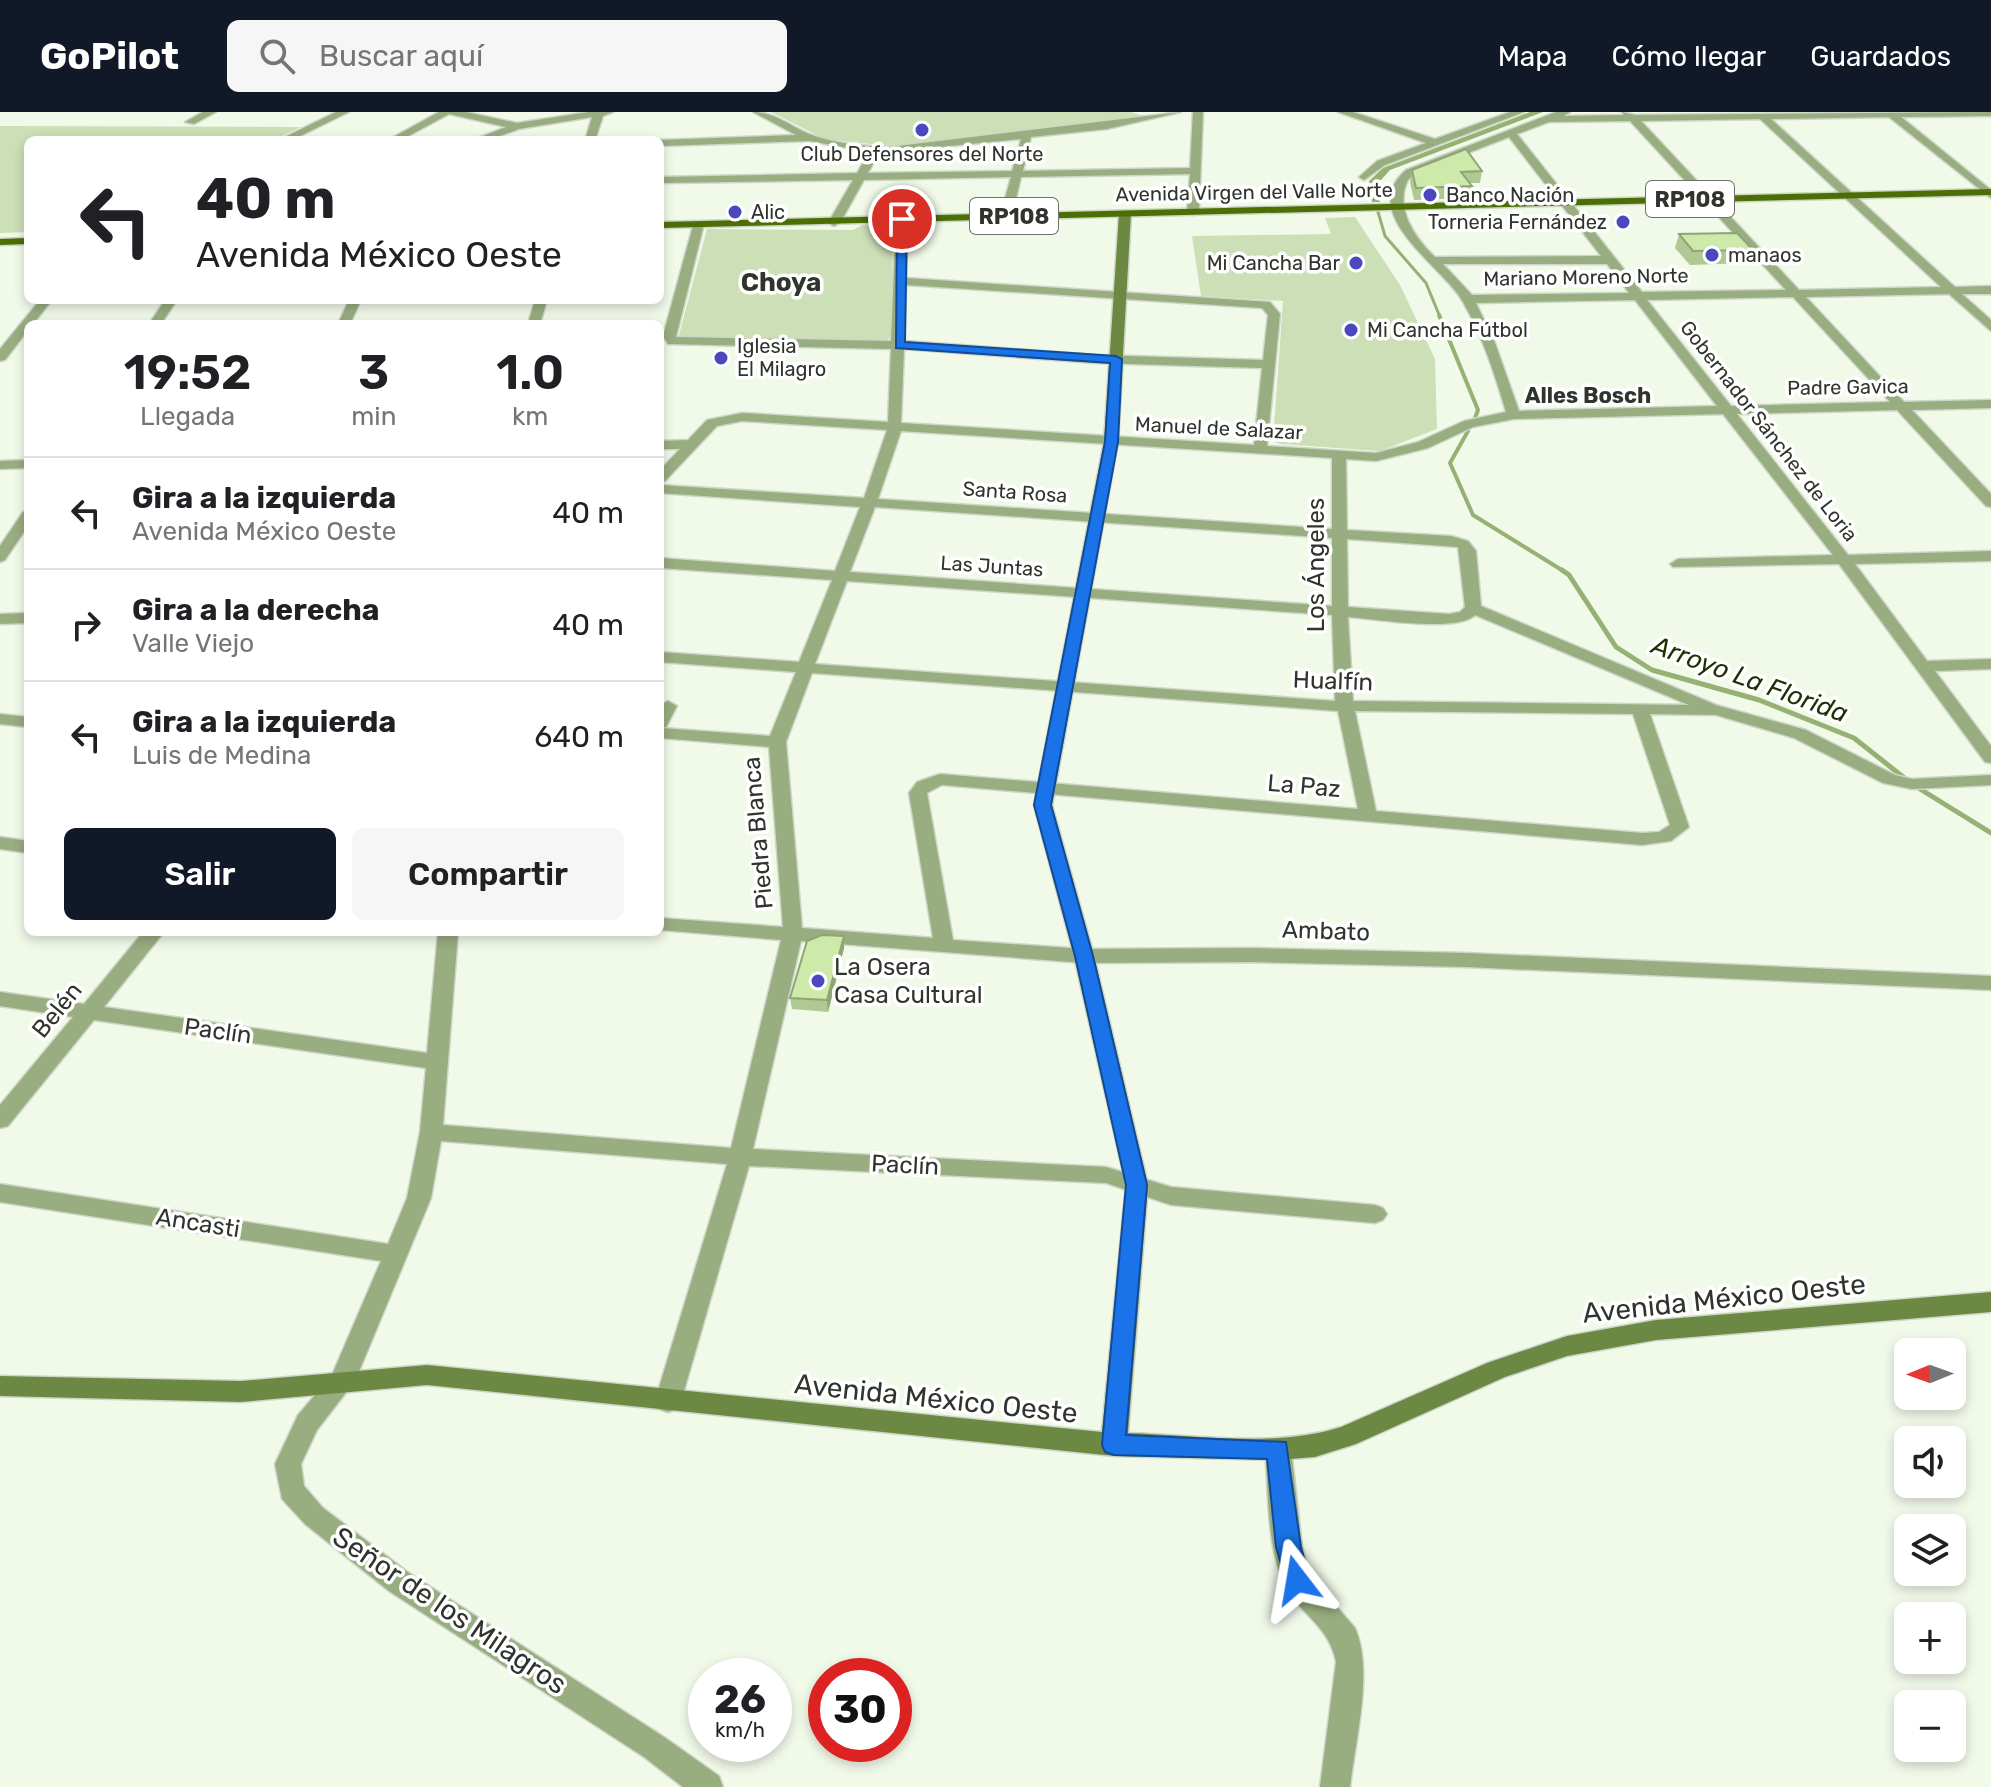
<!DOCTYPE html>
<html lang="es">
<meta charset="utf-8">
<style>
:root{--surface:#fff;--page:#f6f6f6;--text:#202124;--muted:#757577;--line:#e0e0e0;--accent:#111827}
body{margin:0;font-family:Rubik,sans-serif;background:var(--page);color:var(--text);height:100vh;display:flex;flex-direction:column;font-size:30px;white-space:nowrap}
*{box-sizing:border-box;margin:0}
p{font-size:26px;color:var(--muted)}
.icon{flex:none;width:44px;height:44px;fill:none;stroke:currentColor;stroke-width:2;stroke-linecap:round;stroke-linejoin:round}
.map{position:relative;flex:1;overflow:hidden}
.side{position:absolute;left:24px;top:208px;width:640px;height:616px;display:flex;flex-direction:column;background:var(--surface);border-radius:12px;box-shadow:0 4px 12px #0003}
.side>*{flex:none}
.hud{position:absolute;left:24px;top:24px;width:640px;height:168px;border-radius:12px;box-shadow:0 4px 12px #0003;background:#fff;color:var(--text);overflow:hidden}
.needle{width:52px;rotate:269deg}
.controls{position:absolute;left:1894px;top:1226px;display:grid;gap:16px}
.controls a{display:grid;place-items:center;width:72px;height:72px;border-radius:12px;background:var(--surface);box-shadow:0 4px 12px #0003;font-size:40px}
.speed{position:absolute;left:688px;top:1546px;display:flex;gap:16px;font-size:40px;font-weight:700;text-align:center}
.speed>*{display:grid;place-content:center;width:104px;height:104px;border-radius:50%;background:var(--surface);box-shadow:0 4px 12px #0003;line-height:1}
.speed small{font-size:20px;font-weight:400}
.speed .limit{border:12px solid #d22;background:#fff;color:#111}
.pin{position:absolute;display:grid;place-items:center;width:68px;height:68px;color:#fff;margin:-34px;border:4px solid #fff;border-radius:50%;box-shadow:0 2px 8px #0007}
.me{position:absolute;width:88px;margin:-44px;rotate:346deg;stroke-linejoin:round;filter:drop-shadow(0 0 6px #0008)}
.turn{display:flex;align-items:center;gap:28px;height:168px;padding:0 40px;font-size:36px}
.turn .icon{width:104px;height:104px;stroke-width:2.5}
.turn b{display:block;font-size:56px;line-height:68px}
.eta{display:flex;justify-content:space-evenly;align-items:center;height:136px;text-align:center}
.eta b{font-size:48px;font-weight:600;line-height:56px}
.button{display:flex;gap:16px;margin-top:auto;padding:16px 40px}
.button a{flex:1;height:92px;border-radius:12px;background:var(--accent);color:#fff;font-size:32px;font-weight:600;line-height:92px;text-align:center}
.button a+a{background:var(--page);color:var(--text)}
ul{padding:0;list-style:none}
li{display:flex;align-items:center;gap:24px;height:112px;padding:0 40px;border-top:2px solid var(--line)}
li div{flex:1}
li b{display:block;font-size:30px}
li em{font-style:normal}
header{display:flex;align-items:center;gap:48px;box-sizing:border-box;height:112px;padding:0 40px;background:var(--accent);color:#fff}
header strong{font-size:38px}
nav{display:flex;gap:44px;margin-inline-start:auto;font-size:28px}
.search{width:560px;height:72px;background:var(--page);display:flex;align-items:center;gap:20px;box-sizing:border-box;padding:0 28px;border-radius:12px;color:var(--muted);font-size:30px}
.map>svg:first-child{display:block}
</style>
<header>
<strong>GoPilot</strong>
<div class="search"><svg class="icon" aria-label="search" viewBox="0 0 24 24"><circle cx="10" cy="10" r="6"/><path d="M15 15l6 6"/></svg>Buscar aquí</div>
<nav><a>Mapa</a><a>Cómo llegar</a><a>Guardados</a></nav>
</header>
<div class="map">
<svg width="1991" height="1675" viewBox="0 0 1991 1675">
<rect width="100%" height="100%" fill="#f1f9e9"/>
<!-- green -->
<g fill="#ccdfb6">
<polygon points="771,0 1131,0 1143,4 889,34 825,27"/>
<polygon points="0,14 301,15 274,28 28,28 28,120 0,121"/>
<polygon points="1355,105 1400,173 1435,247 1437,317 1380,339 1280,332 1273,329 1283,189 1201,184 1192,124 1331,122 1325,106"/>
<polygon points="881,112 893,116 891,224 887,228 682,227 679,223 707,117 853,118 862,113"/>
</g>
<!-- water -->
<polygon fill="#95b173" points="1530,0 1543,0 1390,58 1379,70 1380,90 1372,90 1369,69 1383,56"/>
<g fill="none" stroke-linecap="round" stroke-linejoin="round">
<!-- stream-far2 -->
<polyline stroke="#95b173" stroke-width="3" points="1376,93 1385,124 1426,171 1440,205"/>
<!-- stream-far1 -->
<g stroke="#95b173" stroke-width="4">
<polyline points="1439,203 1478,298 1475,306"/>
<polyline points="1468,319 1450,351 1473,403 1565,460"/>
</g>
<!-- stream -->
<polyline stroke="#95b173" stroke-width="5" points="1562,458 1569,463 1616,535 1652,558 1759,588 1854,626 1912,672 1991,721"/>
<!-- street casing -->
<g stroke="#ced6c7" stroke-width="3">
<g id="street">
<polygon points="203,0 216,0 194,12 185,10"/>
<polygon points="336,0 349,0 292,28 279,28"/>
<polygon points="439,0 466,0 517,11 589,0 613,0 603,4 595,28 585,28 592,5 519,17 488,28 473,28 506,15 449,2 401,28 388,28"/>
<path d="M753,0C776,0 792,16 812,23C837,32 863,34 889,35L1181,0L1107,17L1031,25L1023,59L1190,56L1193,0H1203L1199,100L1193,103L1187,100L1190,62L1021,65L1012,104L1006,107L1000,104L1011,65L864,68L840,111L834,114L828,111L853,68L660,71V65L857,61L869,40L810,29L660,34V28L796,23ZM1021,27L1012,59L868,61L879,41Z"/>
<polygon points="1338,0 1353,0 1435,27 1510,0 1524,0 1385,53 1364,68 1359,65 1377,49 1426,31"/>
<path d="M1556,0H1570L1564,4L1624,3L1622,0L1635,3L1991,0V4L1901,5L1991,78V86L1889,5L1771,7L1955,175L1991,174V182H1962L1991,208V219L1949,182L1806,185L1904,290L1991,288V296L1912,298L1991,382V395L1986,394L1897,298L1737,302L1848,443L1991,439V449L1855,452L1927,549L1991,547V557L1935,559L1991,634V651L1985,650L1839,452L1673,455L1670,452L1678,447L1833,443L1723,302L1514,307L1473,315L1428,336L1376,349L1346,347L1347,418L1451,424L1468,429L1476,439L1481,494L1716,593L1806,618L1895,663L1912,667L1991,663V673L1912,677L1883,671L1794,626L1716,603L1650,602L1689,715L1671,729L1642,733L942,673L927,681L953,828L1084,837L1253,836L1466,841L1991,864V878L1466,855L1253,850L1084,851L801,829L753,1037L1106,1055L1171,1075L1375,1093L1383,1096L1387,1102L1383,1108L1375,1111L1171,1093L1106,1071L749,1054L681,1289L677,1297L668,1300L659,1297L655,1289L727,1052L441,1029L431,1086L355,1269L317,1318L301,1352L304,1374L323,1396L409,1461L664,1625L719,1664L723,1675H683L644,1645L389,1479L305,1412L282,1387L275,1352L298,1303L332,1263L381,1149L0,1090V1072L388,1132L407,1086L420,1020L426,956L94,908L8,1014L0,1016V993L73,905L0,894V880L84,892L143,820H164L104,895L427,941L438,820H458L443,1013L731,1036L781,828L660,818V806L783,815L769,635L660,626V593L668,589L677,594L666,615L661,616L770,624L796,560L660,550V540L799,550L832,468L660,456V446L835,459L860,395L660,381V373L864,386L887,318L742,309L717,314L665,369L660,370V358L680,337H660V329L688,328L707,308L742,301L888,310L891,237L668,232L663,224L694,110L704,112L676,225L891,229L896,107L902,104L908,107L906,166L1270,190L1280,202L1267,334L1376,341L1418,330L1464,309L1506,300C1495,263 1483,225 1463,190C1445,156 1355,102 1406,58ZM1760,7L1941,175L1799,178L1641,9ZM1630,9L1786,178L1642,180L1517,22L1549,10ZM1509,25L1601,144L1435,145C1415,126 1394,96 1408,68L1414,62ZM1443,152H1607L1629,181L1472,183ZM906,173L1262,196L1268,203L1263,248L1096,243L904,229ZM1793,185L1890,290L1731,294L1647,188ZM1635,188L1717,294L1519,299L1495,231L1476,191ZM904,237L1096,251L1262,256L1254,333L901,311ZM901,319L1332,346V417L878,387ZM875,395L1332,426V494L850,460ZM1347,427L1458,435L1465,495L1460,500L1449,502L1348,495ZM847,469L1332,503L1335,589L815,552ZM1475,503L1689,593L1353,589L1348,505C1375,507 1458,521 1475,503ZM812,561L1338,599L1358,697L940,662L917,670L909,681L933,826L802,816L786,630ZM1355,599L1633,602L1670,713L1659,720L1642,721L1376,699Z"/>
<polygon points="40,188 52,188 33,212 28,212 28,218 5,248 0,249 0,237"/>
<polygon points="165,188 177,188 161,212 149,212"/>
<polygon points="349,188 361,188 350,212 338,212"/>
<polygon points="535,188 547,188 540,212 528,212"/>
<polygon points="28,348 28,356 0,357 0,349"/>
<polygon points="28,399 28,414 5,448 0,450 0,434 23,400"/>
<polygon points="28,501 28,511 0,512 0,502"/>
<polygon points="0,602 28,605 28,615 0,612"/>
<polygon points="0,725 28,729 28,741 0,737"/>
<path d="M1278,1326L1287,1329L1291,1337L1302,1435L1309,1462L1355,1516C1374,1558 1355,1629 1350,1675H1320L1336,1550C1329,1513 1300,1503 1285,1473C1266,1434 1269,1380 1265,1337L1269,1329Z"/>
</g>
</g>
<!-- secondary casing -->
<g stroke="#ced6c7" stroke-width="3">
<path id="secondary" d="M1125,99L1131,102L1118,330L1052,693L1094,844L1148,1073L1128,1321C1197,1323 1274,1336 1341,1315L1487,1251L1567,1224L1656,1208L1991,1180V1200L1656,1228L1567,1244L1505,1265L1356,1332L1315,1345L1278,1348L1114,1344L427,1273L241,1290L0,1284V1264L241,1269L427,1253L1102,1320L1126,1073L1074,844L1034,693L1104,330L1119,102Z"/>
</g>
<!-- primary casing -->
<g stroke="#ced6c7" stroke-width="3">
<g id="primary">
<polygon points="1991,77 1991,83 660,116 660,110"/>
<polygon points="28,126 28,132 0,133 0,127"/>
</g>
</g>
<!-- street -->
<use href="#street" fill="#98ad80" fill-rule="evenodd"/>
<!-- secondary -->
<use href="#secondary" fill="#6c8944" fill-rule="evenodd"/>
<!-- primary -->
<use href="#primary" fill="#4c6f05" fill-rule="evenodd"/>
</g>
<!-- wall -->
<g fill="#b0c992">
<polygon points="1412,58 1482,59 1480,71 1470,71 1472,74 1470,86 1414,88 1410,70"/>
<polygon points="1679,122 1753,138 1749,151 1690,153 1675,136"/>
<polygon points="844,836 828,900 792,897 790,886"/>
</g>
<!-- shaded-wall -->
<polygon fill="#90a477" points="844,824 844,836 828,900 827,888"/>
<!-- building -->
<g fill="#cdeaaa" stroke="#90a477" stroke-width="2">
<polygon points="1466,37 1482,59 1461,60 1472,74 1416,76 1412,58"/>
<polygon points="1737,121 1753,138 1693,139 1679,122"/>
<polygon points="822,823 844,824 827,888 790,886 807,829"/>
</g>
<!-- route -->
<polygon fill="#1a73e8" stroke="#114b97" stroke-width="2" points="902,104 907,107 905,230 1116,244 1122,247 1118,330 1051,693 1093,844 1147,1073 1126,1323 1286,1330 1301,1435 1310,1468 1306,1476 1297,1480 1288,1476 1276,1435 1267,1347 1114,1343 1105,1340 1102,1333 1126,1073 1075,844 1034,693 1105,330 1110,251 896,236 897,107"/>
<!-- markers -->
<g fill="#4b48be" stroke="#fff" stroke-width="3">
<circle cx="922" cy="18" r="8"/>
<circle cx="1430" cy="83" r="8"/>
<circle cx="735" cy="100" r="8"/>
<circle cx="1623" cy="110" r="8"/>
<circle cx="1712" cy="143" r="8"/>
<circle cx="1356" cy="151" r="8"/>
<circle cx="1351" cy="218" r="8"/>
<circle cx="721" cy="246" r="8"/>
<circle cx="818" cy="869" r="8"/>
</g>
<g text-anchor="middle" stroke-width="7" stroke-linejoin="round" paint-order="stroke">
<!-- far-poi labels -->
<g font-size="20" fill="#31342e" stroke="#fff" text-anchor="start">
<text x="922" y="49" text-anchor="middle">Club Defensores del Norte</text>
<text x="1446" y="90">Banco Nación</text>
<text x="751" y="107">Alic</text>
<text x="1607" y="117" text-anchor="end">Torneria Fernández</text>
<text x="1728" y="150">manaos</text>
<text x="1340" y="158" text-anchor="end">Mi Cancha Bar</text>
<text x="1367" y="225">Mi Cancha Fútbol</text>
<text x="737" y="241">Iglesia<tspan x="737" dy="23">El Milagro</tspan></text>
</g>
<!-- far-street labels -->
<g font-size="20" fill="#31342e" stroke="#fff">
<text transform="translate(1254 80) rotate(-1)" y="7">Avenida Virgen del Valle Norte</text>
<text transform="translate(1586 165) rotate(-1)" y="7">Mariano Moreno Norte</text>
<text transform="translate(1848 275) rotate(-1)" y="7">Padre Gavica</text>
<text transform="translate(1219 316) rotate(3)" y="7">Manuel de Salazar</text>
<text transform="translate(1769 319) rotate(52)" y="7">Gobernador Sánchez de Loria</text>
<text transform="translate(1015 380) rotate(4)" y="7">Santa Rosa</text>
<text transform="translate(992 454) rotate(4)" y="7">Las Juntas</text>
</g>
<!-- shield labels -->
<g fill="#fff" stroke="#6f716d" stroke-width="2">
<rect x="1646" y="69" width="88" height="36" rx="6"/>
<rect x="970" y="86" width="88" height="36" rx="6"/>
</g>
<g font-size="22" font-weight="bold" fill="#31342e">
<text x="1690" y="95">RP108</text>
<text x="1014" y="112">RP108</text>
</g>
<!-- far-neighbourhood labels -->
<g font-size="22" font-weight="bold" fill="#31342e" stroke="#fff">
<text x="1588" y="291">Alles Bosch</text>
</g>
<!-- street labels -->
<g font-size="24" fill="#31342e" stroke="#fff">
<text transform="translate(1316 453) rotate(-90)" y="8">Los Ángeles</text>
<text transform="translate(1333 569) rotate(2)" y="8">Hualfín</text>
<text transform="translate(1304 674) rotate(5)" y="8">La Paz</text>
<text transform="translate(758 721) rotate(-95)" y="8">Piedra Blanca</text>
<text transform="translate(1326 819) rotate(2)" y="8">Ambato</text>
<text transform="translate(57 898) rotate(-51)" y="8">Belén</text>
<text transform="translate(218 919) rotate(8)" y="8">Paclín</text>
<text transform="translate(905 1053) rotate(3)" y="8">Paclín</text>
<text transform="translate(198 1111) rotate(9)" y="8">Ancasti</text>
</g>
<!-- poi labels -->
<g font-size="24" fill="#31342e" stroke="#fff" text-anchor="start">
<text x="834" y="863">La Osera<tspan x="834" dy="28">Casa Cultural</tspan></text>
</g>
<!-- far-district labels -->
<g font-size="26" font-weight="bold" fill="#31342e" stroke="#fff">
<text x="781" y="179">Choya</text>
</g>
<!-- water labels -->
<g font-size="26" font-style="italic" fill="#1f3002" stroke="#fff">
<text transform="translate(1750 567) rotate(20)" y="9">Arroyo La Florida</text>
</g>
<!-- near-street labels -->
<g font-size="28" fill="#31342e" stroke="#fff">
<text transform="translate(1724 1186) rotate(-6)" y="10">Avenida México Oeste</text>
<text transform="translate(936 1286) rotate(6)" y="10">Avenida México Oeste</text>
<text transform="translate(450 1498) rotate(34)" y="10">Señor de los Milagros</text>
</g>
</g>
</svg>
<div class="controls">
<a><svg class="needle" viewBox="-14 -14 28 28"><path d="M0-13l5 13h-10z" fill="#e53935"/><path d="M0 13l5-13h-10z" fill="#757577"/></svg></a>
<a><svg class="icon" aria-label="sound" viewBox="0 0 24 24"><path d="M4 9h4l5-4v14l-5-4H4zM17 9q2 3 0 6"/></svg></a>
<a><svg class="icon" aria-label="layers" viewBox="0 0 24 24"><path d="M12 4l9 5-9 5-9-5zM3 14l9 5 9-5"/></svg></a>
<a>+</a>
<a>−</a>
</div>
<div class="speed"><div>26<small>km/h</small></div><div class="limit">30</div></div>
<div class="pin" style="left:902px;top:107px;background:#d93025"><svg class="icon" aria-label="arrive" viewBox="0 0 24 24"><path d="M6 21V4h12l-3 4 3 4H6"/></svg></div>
<svg class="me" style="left:1297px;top:1468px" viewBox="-20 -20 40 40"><path d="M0-17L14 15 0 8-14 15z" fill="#1a73e8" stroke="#fff" stroke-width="4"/></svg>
<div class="hud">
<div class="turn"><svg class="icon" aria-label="left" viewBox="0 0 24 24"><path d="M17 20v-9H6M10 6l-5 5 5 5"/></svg><div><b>40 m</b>Avenida México Oeste</div></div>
</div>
<section class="side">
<div class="eta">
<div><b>19:52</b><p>Llegada</p></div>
<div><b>3</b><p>min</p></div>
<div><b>1.0</b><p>km</p></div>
</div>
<ul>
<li><svg class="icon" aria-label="left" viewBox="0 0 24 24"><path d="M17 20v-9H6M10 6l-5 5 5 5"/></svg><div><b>Gira a la izquierda</b><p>Avenida México Oeste</p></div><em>40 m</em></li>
<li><svg class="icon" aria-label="right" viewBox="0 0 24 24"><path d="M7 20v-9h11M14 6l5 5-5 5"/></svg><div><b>Gira a la derecha</b><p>Valle Viejo</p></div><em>40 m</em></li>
<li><svg class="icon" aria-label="left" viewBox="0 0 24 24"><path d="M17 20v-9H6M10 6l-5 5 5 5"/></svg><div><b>Gira a la izquierda</b><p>Luis de Medina</p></div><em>640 m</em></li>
</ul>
<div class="button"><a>Salir</a><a>Compartir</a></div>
</section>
</div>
